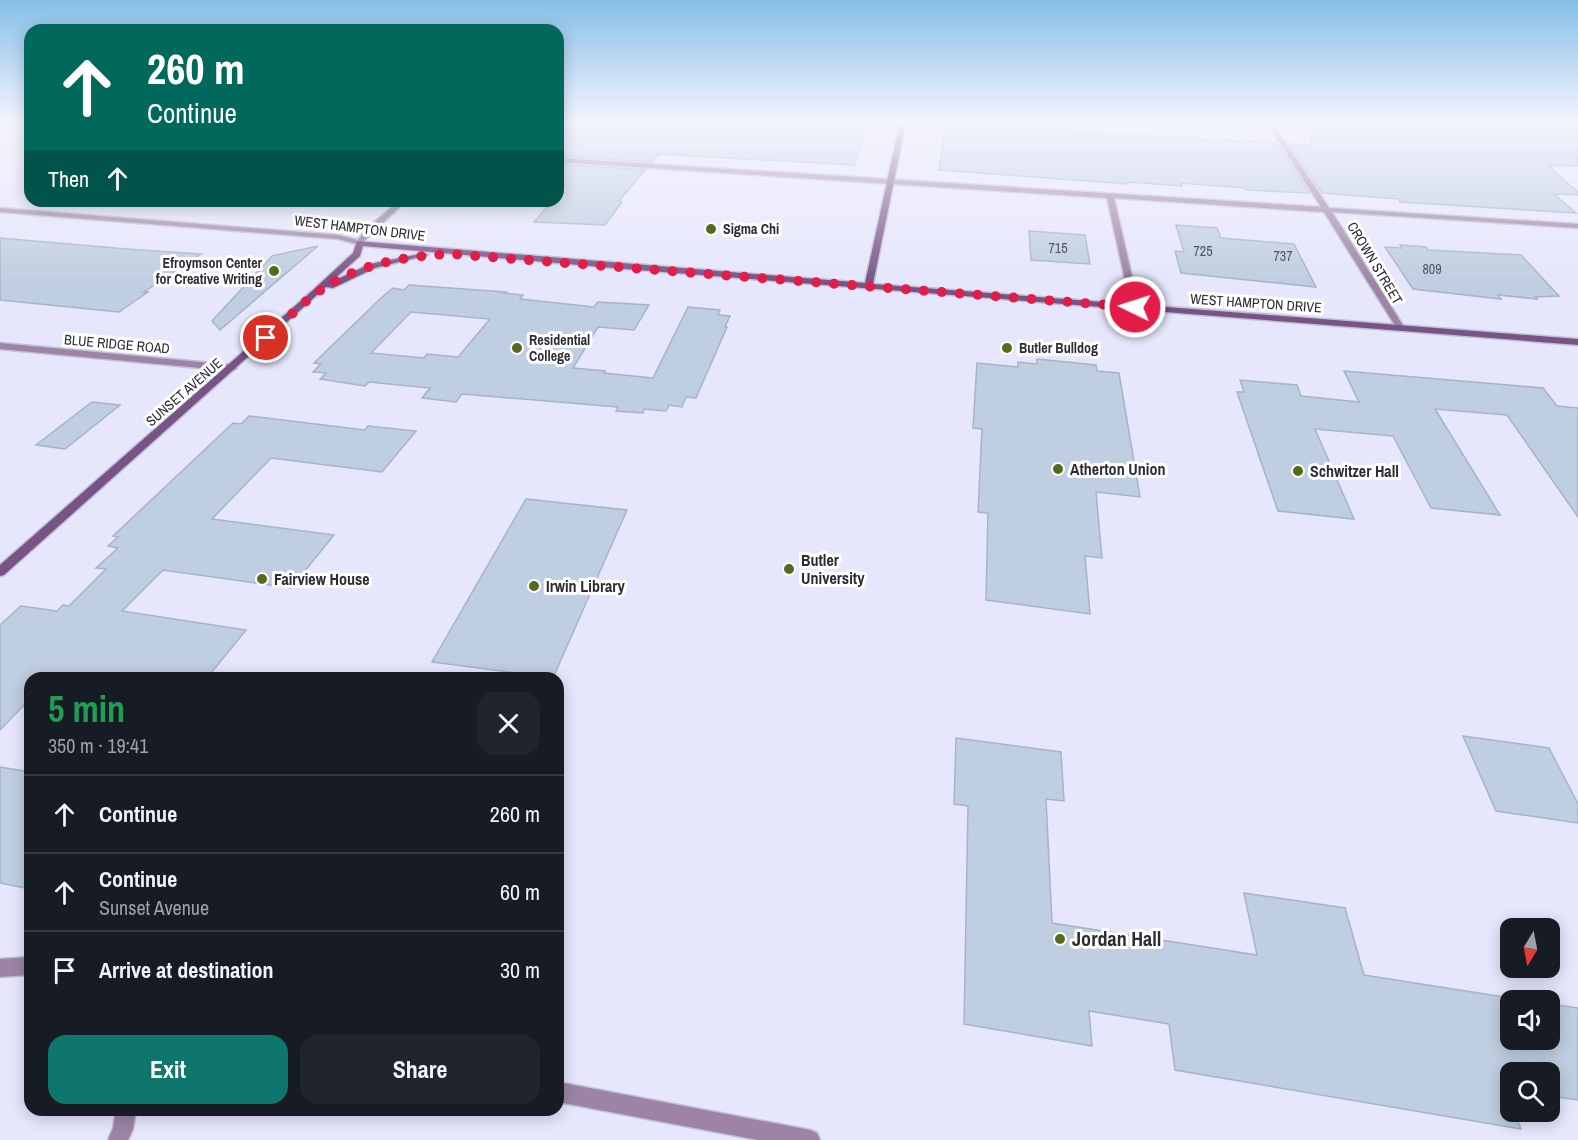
<!DOCTYPE html>
<meta charset="utf-8">
<style>
:root{--surface:#171b24;--page:#20242c;--text:#f1f3f6;--muted:#9ea1a6;--line:#363941;--accent:#0f766e}
body{margin:0;font-family:"Archivo Narrow",sans-serif;background:var(--page);color:var(--text);height:100vh;display:flex;flex-direction:column;font-size:22px;white-space:nowrap}
*{box-sizing:border-box;margin:0}
p{font-size:20px;color:var(--muted)}
.icon{flex:none;width:33px;height:33px;fill:none;stroke:currentColor;stroke-width:2;stroke-linecap:round;stroke-linejoin:round}
.map{position:relative;flex:1;overflow:hidden}
.side{position:absolute;left:24px;top:672px;width:540px;height:444px;display:flex;flex-direction:column;background:var(--surface);border-radius:18px;box-shadow:0 3px 15px #0003}
.side>*{flex:none}
.banner{position:absolute;left:24px;top:24px;width:540px;height:183px;border-radius:18px;box-shadow:0 3px 15px #0003;background:#00695c;color:#fff;overflow:hidden}
.needle{width:39px;rotate:190deg}
.fabs{position:absolute;left:1500px;top:918px;display:grid;gap:12px}
.fabs a{display:grid;place-items:center;width:60px;height:60px;border-radius:12px;background:var(--surface);box-shadow:0 3px 15px #0003;font-size:30px}
.pin{position:absolute;display:grid;place-items:center;width:51px;height:51px;color:#fff;margin:-26px;border:3px solid #fff;border-radius:50%;box-shadow:0 2px 6px #0007}
.me{position:absolute;width:66px;margin:-33px;rotate:274deg;stroke-linejoin:round;filter:drop-shadow(0 0 4px #0008)}
.turn{display:flex;align-items:center;gap:21px;height:126px;padding:0 24px;font-size:27px}
.turn .icon{width:78px;height:78px;stroke-width:2.5}
.turn b{display:block;font-size:42px;line-height:51px}
.then{display:flex;align-items:center;height:57px;padding:0 24px;background:#0003;gap:12px;font-size:22px}
.round{display:grid;place-items:center;flex:none;width:63px;height:63px;border-radius:18px;background:var(--page)}
.head{display:flex;align-items:center;justify-content:space-between;height:102px;padding:0 24px}
h1{font-size:36px;font-weight:800;line-height:45px;color:#1e9e55}
.cta{display:flex;gap:12px;margin-top:auto;padding:12px 24px}
.cta a{flex:1;height:69px;border-radius:18px;background:var(--accent);color:#fff;font-size:24px;font-weight:800;line-height:69px;text-align:center}
.cta a+a{background:var(--page);color:var(--text)}
ul{padding:0;list-style:none}
li{display:flex;align-items:center;gap:18px;height:78px;padding:0 24px;border-top:2px solid var(--line)}
li div{flex:1}
li b{display:block;font-size:22px}
li em{font-style:normal}
.map>svg:first-child{display:block}
</style>
<div class="map">
<svg width="1578" height="1140" viewBox="0 0 1578 1140">
<rect width="100%" height="100%" fill="#e6e6fc"/>
<!-- building -->
<g fill="#bfcee0" stroke="#a6b4c6" stroke-width="1.5" fill-rule="evenodd">
<polygon points="626,122 868,122 854,165 659,154 652,162 558,156 558,127 625,131"/>
<polygon points="1312,122 1578,122 1578,166 1549,165 1554,169 1550,168 1578,192 1578,195 1554,194 1576,213 1400,202 1399,199 1322,193 1289,144 1311,145"/>
<polygon points="946,124 1277,143 1309,193 1246,190 1244,188 1181,183 1182,186 1128,182 1128,184 939,170"/>
<polygon points="558,164 645,170 619,201 622,202 605,225 534,222 552,201 558,201"/>
<polygon points="1176,225 1217,228 1221,238 1294,244 1316,287 1181,273 1175,251 1184,252"/>
<polygon points="1029,231 1085,235 1090,264 1031,260"/>
<polygon points="0,238 127,249 201,254 144,292 148,292 119,312 0,300"/>
<polygon points="1400,245 1426,247 1428,250 1521,255 1559,296 1535,297 1537,299 1498,295 1501,299 1413,289 1385,247 1402,248"/>
<polygon points="318,246 220,330 212,321 272,256"/>
<path d="M409,285L506,292L504,293L523,295L520,299L594,307L598,302L649,305L634,330L598,327L573,368L605,371L604,373L653,378L688,307L720,310L718,315L730,316L725,327H727L696,398L686,397L682,407L669,405L666,411L644,409L643,413L616,411L618,407L462,394L456,402L422,398L430,388L369,382L365,386L320,379L326,373L313,372L321,364L314,363L381,298L393,288L404,290ZM411,312L490,319L458,357L427,354L424,358L371,353Z"/>
<polygon points="1037,359 1096,365 1097,371 1119,373 1140,497 1096,492 1102,558 1085,556 1090,614 986,600 988,513 978,512 982,429 973,428 977,363 1018,367 1018,362 1037,364"/>
<polygon points="1344,371 1543,388 1557,406 1578,408 1578,517 1507,415 1435,409 1500,515 1431,508 1393,436 1315,429 1354,519 1278,511 1237,392 1244,392 1240,380 1297,385 1301,396 1359,402"/>
<polygon points="92,402 120,405 65,449 36,445"/>
<polygon points="249,416 365,430 368,426 416,431 382,472 271,458 212,519 334,535 291,588 163,570 122,611 246,630 207,678 30,678 30,699 0,730 0,625 21,606 57,611 63,605 69,606 106,569 96,568 118,548 108,546 118,537 113,536 233,423 241,424"/>
<polygon points="526,499 627,510 553,678 432,662"/>
<polygon points="1463,736 1549,748 1578,804 1578,823 1496,811"/>
<polygon points="956,738 1061,752 1064,801 1046,799 1052,923 1257,955 1244,893 1345,908 1364,975 1510,998 1510,1040 1550,1040 1550,1004 1578,1008 1578,1100 1550,1096 1550,1072 1510,1072 1510,1089 1506,1089 1510,1101 1510,1112 1514,1112 1521,1129 1175,1070 1169,1024 1089,1011 1092,1046 964,1024 968,806 954,804"/>
<polygon points="0,767 30,772 30,889 0,883"/>
</g>
<g fill="none" stroke-linecap="round" stroke-linejoin="round">
<!-- street casing -->
<g stroke="#c1c1d4" stroke-width="3">
<g id="street">
<polygon points="0,122 30,123 30,127 0,125"/>
<polygon points="1266,122 1272,122 1329,208 1578,224 1578,228 1332,212 1404,327 1400,330 1396,327 1324,212 1114,198 1139,307 1135,310 1131,307 1107,198 558,162 558,158 1321,207"/>
<polygon points="399,201 406,201 360,245 338,239 0,212 0,208 338,235 358,240 366,229"/>
<polygon points="0,343 232,365 237,368 232,371 0,349"/>
<polygon points="30,957 30,975 0,977 0,959"/>
<polygon points="558,1082 810,1130 817,1133 820,1140 758,1140 558,1102"/>
<polygon points="116,1110 136,1110 133,1129 128,1140 108,1140 113,1128"/>
</g>
</g>
<!-- secondary casing -->
<g stroke="#c1c1d4" stroke-width="3">
<polygon id="secondary" points="900,122 906,122 873,284 1578,339 1578,345 613,268 363,246 360,256 331,282 370,264 424,253 428,255 375,268 333,288 326,287 4,575 0,576 0,565 312,291 353,253 357,241 865,283"/>
</g>
<!-- street -->
<use href="#street" fill="#9d84a6" fill-rule="evenodd"/>
<!-- secondary -->
<use href="#secondary" fill="#785385" fill-rule="evenodd"/>
</g>
<!-- sky -->
<linearGradient id="sky" x2="0" y2="1"><stop stop-color="#85bfe7"/><stop offset="0.43" stop-color="#f4f4fe"/><stop offset="1" stop-color="#f4f4fe" stop-opacity="0"/></linearGradient>
<rect width="1578" height="282" fill="url(#sky)"/>
<g fill="none" stroke-linecap="round" stroke-linejoin="round">
<!-- route -->
<path stroke="#e11d48" stroke-width="10" stroke-dasharray="0 18" d="M266,338C282,324 297,308 314,295C352,265 404,256 450,254L1135,307"/>
</g>
<!-- markers -->
<g fill="#536b1b" stroke="#fff" stroke-width="2">
<circle cx="711" cy="229" r="6"/>
<circle cx="274" cy="271" r="6"/>
<circle cx="517" cy="348" r="6"/>
<circle cx="1007" cy="348" r="6"/>
<circle cx="1058" cy="469" r="6"/>
<circle cx="1298" cy="471" r="6"/>
<circle cx="789" cy="569" r="6"/>
<circle cx="262" cy="579" r="6"/>
<circle cx="534" cy="586" r="6"/>
<circle cx="1060" cy="939" r="6"/>
</g>
<g text-anchor="middle" stroke-width="6" stroke-linejoin="round" paint-order="stroke">
<!-- far-street labels -->
<g font-size="14" fill="#2c2c34" stroke="#fff">
<text transform="translate(360 228) rotate(7)" y="5">WEST HAMPTON DRIVE</text>
<text transform="translate(1375 263) rotate(59)" y="5">CROWN STREET</text>
<text transform="translate(1256 303) rotate(4)" y="5">WEST HAMPTON DRIVE</text>
<text transform="translate(117 344) rotate(5)" y="5">BLUE RIDGE ROAD</text>
<text transform="translate(184 392) rotate(-41)" y="5">SUNSET AVENUE</text>
</g>
<!-- far-poi labels -->
<g font-size="14" font-weight="bold" fill="#2c2c34" stroke="#fff" text-anchor="start">
<text x="723" y="234">Sigma Chi</text>
<text x="262" y="268" text-anchor="end">Efroymson Center<tspan x="262" dy="16">for Creative Writing</tspan></text>
<text x="529" y="345">Residential<tspan x="529" dy="16">College</tspan></text>
<text x="1019" y="353">Butler Bulldog</text>
</g>
<!-- number labels -->
<g font-size="14" fill="#51545f">
<text x="1058" y="253">715</text>
<text x="1203" y="256">725</text>
<text x="1283" y="261">737</text>
<text x="1432" y="274">809</text>
</g>
<!-- poi labels -->
<g font-size="16" font-weight="bold" fill="#2c2c34" stroke="#fff" text-anchor="start">
<text x="1070" y="475">Atherton Union</text>
<text x="1310" y="477">Schwitzer Hall</text>
<text x="801" y="566">Butler<tspan x="801" dy="18">University</tspan></text>
<text x="274" y="585">Fairview House</text>
<text x="546" y="592">Irwin Library</text>
</g>
<!-- near-poi labels -->
<g font-size="20" font-weight="bold" fill="#2c2c34" stroke="#fff" text-anchor="start">
<text x="1072" y="946">Jordan Hall</text>
</g>
</g>
</svg>
<div class="fabs">
<a><svg class="needle" viewBox="-14 -14 28 28"><path d="M0-13l5 13h-10z" fill="#e53935"/><path d="M0 13l5-13h-10z" fill="#9ea1a6"/></svg></a>
<a><svg class="icon" aria-label="sound" viewBox="0 0 24 24"><path d="M4 9h4l5-4v14l-5-4H4zM17 9q2 3 0 6"/></svg></a>
<a><svg class="icon" aria-label="search" viewBox="0 0 24 24"><circle cx="10" cy="10" r="6"/><path d="M15 15l6 6"/></svg></a>
</div>
<div class="pin" style="left:266px;top:338px;background:#d93025"><svg class="icon" aria-label="arrive" viewBox="0 0 24 24"><path d="M6 21V4h12l-3 4 3 4H6"/></svg></div>
<svg class="me" style="left:1135px;top:307px" viewBox="-20 -20 40 40"><circle r="17" fill="#e11d48" stroke="#fff" stroke-width="3"/><path d="M0-11L8 9 0 5-8 9z" fill="#fff"/></svg>
<div class="banner">
<div class="turn"><svg class="icon" aria-label="ahead" viewBox="0 0 24 24"><path d="M12 20V5M6 11l6-6 6 6"/></svg><div><b>260 m</b>Continue</div></div>
<div class="then">Then<svg class="icon" aria-label="ahead" viewBox="0 0 24 24"><path d="M12 20V5M6 11l6-6 6 6"/></svg></div>
</div>
<section class="side">
<div class="head"><div><h1>5 min</h1><p>350 m · 19:41</p></div><a class="round"><svg class="icon" aria-label="close" viewBox="0 0 24 24"><path d="M6 6l12 12M18 6L6 18"/></svg></a></div>
<ul>
<li><svg class="icon" aria-label="ahead" viewBox="0 0 24 24"><path d="M12 20V5M6 11l6-6 6 6"/></svg><div><b>Continue</b></div><em>260 m</em></li>
<li><svg class="icon" aria-label="ahead" viewBox="0 0 24 24"><path d="M12 20V5M6 11l6-6 6 6"/></svg><div><b>Continue</b><p>Sunset Avenue</p></div><em>60 m</em></li>
<li><svg class="icon" aria-label="arrive" viewBox="0 0 24 24"><path d="M6 21V4h12l-3 4 3 4H6"/></svg><div><b>Arrive at destination</b></div><em>30 m</em></li>
</ul>
<div class="cta"><a>Exit</a><a>Share</a></div>
</section>
</div>
